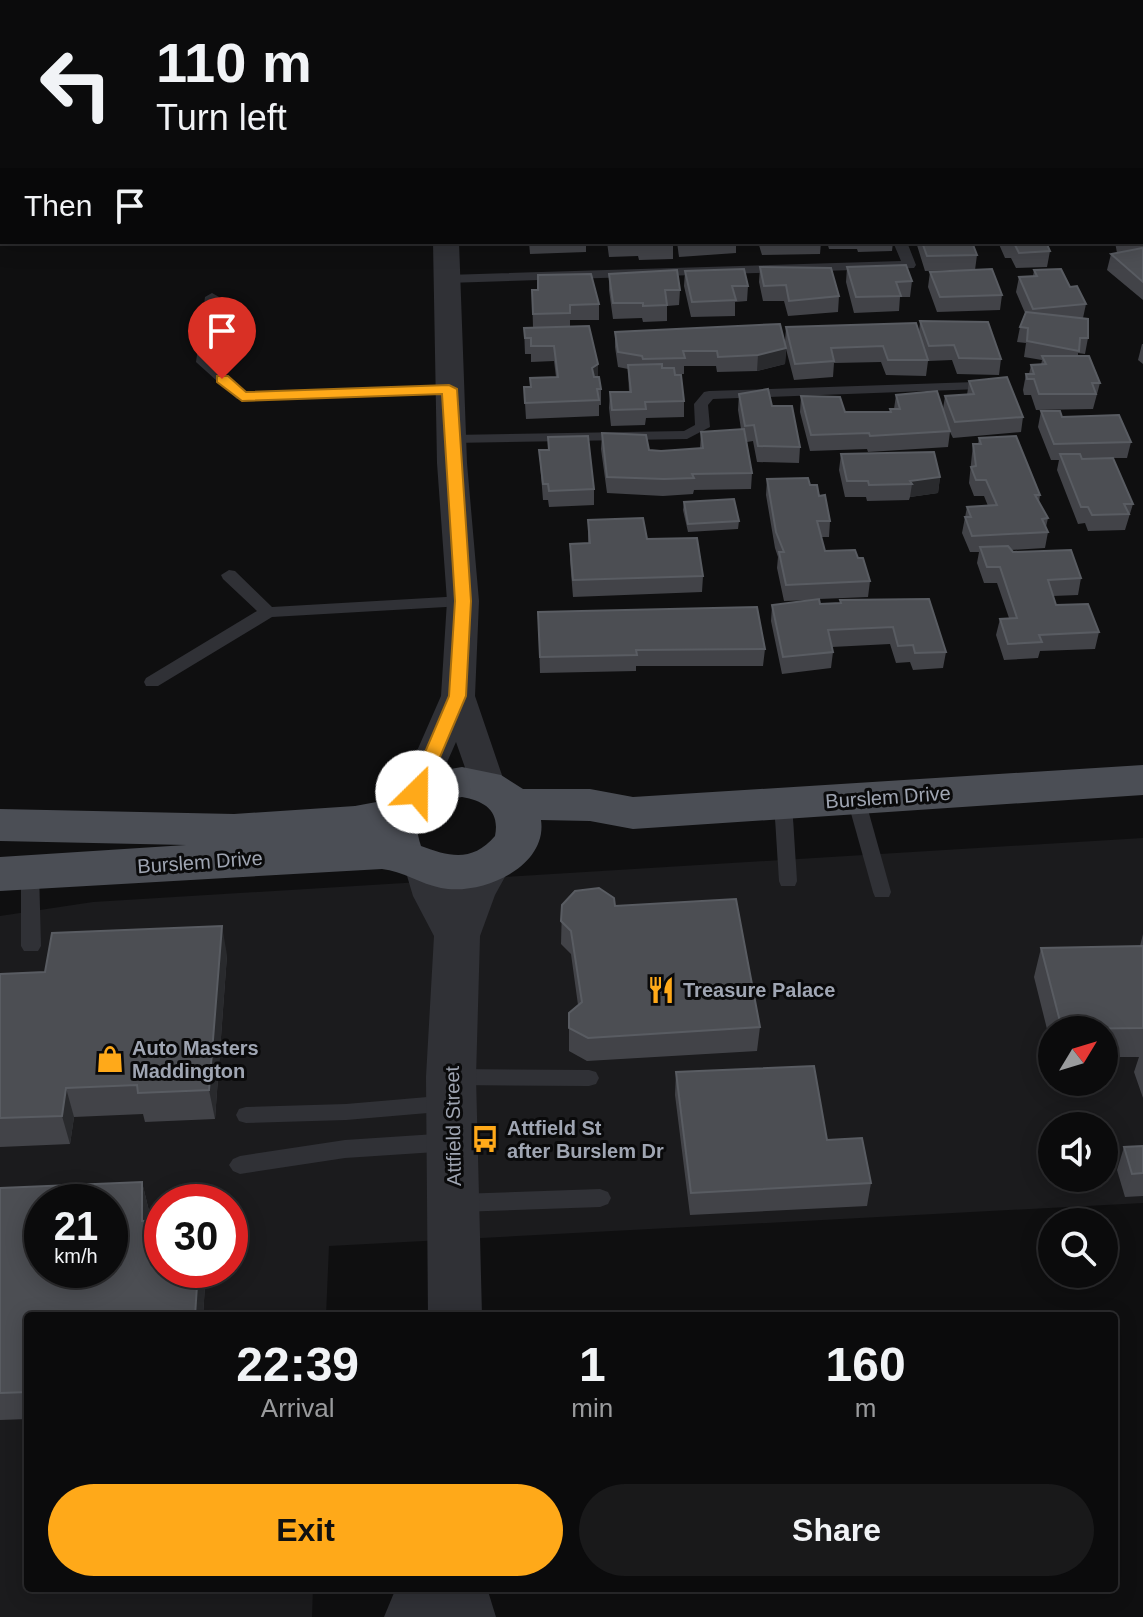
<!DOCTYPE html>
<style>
:root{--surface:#0b0b0c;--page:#19191a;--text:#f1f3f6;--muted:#9a9b9d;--line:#2b2b2d;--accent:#ffa919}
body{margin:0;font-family:Arial,sans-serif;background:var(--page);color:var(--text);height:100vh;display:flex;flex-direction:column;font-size:30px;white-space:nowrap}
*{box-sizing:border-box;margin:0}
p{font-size:26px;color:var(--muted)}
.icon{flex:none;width:44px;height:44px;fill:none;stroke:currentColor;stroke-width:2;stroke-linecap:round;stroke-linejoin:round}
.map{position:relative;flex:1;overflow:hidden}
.side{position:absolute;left:24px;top:1312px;width:1094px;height:280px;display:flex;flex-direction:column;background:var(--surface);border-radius:8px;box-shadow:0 4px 20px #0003,0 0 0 2px var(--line)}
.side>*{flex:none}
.top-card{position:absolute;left:0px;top:0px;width:1144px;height:244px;box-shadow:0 4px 20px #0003,0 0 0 2px var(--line);background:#0b0b0c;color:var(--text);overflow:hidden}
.needle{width:52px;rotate:52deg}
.fabs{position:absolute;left:1038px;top:1016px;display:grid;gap:16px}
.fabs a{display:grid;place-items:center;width:80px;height:80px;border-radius:50%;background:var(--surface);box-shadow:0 4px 20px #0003,0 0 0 2px var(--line);font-size:40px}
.speed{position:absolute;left:24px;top:1184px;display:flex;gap:16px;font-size:40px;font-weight:700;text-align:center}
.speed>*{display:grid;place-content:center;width:104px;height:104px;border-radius:50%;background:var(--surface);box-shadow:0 4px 20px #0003,0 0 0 2px var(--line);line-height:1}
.speed small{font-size:20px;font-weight:400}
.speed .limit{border:12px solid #d22;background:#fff;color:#111}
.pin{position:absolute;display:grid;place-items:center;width:68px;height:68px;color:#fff;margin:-82px -34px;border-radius:50% 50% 50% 0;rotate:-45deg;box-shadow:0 0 8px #0007}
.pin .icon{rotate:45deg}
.me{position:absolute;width:88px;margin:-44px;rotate:23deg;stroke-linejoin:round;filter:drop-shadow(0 0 6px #0008)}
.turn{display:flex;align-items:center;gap:28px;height:168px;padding:0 24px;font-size:36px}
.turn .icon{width:104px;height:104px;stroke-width:2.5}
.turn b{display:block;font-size:56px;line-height:68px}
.then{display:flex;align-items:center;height:76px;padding:0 24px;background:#0003;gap:16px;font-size:30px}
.eta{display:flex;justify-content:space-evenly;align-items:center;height:136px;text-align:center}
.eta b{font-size:48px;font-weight:700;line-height:56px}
.primary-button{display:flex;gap:16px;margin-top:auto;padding:16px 24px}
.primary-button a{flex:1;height:92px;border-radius:48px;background:var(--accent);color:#111;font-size:32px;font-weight:700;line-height:92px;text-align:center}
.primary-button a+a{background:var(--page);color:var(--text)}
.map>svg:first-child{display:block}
</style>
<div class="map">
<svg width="1143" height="1617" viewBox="0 0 1143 1617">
<rect width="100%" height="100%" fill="#0f0f10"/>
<!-- built -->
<path fill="#1b1b1d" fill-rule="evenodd" d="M1143,838V1203L329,1246L326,1316H28V1588H313L312,1617H0V916L93,902ZM1052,1030H1104V1082H1052ZM1052,1126H1104V1178H1052ZM42,1202H110V1270H42ZM162,1202H230V1270H162Z"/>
<!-- green -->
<polygon fill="#1b231c" points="894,0 1143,0 1143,94 1142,2"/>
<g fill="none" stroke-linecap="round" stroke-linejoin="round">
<!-- service -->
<g fill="#303136" fill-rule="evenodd">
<polygon points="774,0 860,0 862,2 776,2"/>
<rect x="0" y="139" width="2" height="8"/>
<rect x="0" y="222" width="2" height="8"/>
<polygon points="893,242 907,242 916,265 914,268 447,283 440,279 447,275 901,261"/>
<polygon points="212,293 219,297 210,361 246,392 449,385 456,389 449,393 237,399 196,362 205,297"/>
<polygon points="975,382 982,386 980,389 713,399 708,405 710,427 687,439 451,443 444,439 451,435 684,431 695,425 694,404 704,392 709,391"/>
<polygon points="229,570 235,571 272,607 463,596 471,601 463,606 272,617 158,686 146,686 144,682 146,678 257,611 223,579 221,575"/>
<polygon points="856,793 865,799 891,892 889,897 875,897 873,892 847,799"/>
<polygon points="783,797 792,803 797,881 795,886 781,886 779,881 774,803"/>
<polygon points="30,865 37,867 39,872 41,946 38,951 24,951 21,946 21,872 23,867"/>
<polygon points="454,1069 589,1070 596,1072 599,1078 596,1084 589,1086 454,1085 447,1083 444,1077 447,1071"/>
<polygon points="451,1095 458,1097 461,1103 458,1109 451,1111 346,1120 246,1123 239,1121 236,1115 239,1109 246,1107 346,1104"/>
<polygon points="451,1133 458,1136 461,1142 458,1148 451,1151 345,1158 240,1174 233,1171 229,1165 233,1159 240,1156 345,1140"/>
<polygon points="600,1189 608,1192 611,1198 608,1204 600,1207 458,1212 450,1209 447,1203 450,1197 458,1194"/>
</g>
<!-- minor -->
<g fill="#303136" fill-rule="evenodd">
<rect x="432" y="0" width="22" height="2"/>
<polygon points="433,242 459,242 467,463 479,601 475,696 506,787 501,796 488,799 475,796 456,742 430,801 417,805 404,801 399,792 441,696 447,601 437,463"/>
</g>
<!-- tertiary -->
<g fill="#303136" fill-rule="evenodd">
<polygon points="488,850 504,854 511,866 495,895 480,936 476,1077 482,1316 428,1316 426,1077 434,936 413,896 405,869 412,857 428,853 444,857 455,884 472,854"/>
<polygon points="396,1588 487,1588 496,1617 384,1617"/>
</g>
<!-- primary -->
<path fill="#4b4e55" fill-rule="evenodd" d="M1143,765V795L633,829L590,821L541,820C548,868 480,896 441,888C421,884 402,871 382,869L0,891V857L186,845L0,841V809L234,814L355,806L382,801L399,784L421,774L462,767L501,775L523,789H590L633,797ZM462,797C485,801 500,811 495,836C473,862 450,857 421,846C409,811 429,801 462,797Z"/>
</g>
<!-- wall -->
<g fill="#424348">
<polygon points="1143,194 1143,300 1107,270 1111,254 1117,253 1115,242 1142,242"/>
<polygon points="529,242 586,242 586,252 530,254"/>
<polygon points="607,242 673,242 673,259 639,260 638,256 609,257"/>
<polygon points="677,242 736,242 736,253 679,257"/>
<polygon points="758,242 821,242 820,254 762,255"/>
<polygon points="827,242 893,242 892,251 858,252 857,249 829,249"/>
<polygon points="916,242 972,242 977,255 975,270 1002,295 1000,310 937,312 928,287 930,272 964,270 925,271"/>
<polygon points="998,242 1046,242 1050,251 1047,267 1016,268 1011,258 1005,258"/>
<polygon points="760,267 839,296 838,312 788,316 784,301 763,301 759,282"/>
<polygon points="847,267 912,281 910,297 900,297 899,311 854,313 846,282"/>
<polygon points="1034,270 1070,287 1086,304 1083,318 1088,338 1085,354 1078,353 1078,356 1100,383 1093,409 1036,410 1031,395 1024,395 1023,390 1026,374 1029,374 1031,365 1041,365 1042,360 1024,357 1026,343 1017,342 1020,327 1025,313 1016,292 1019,277 1033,276"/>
<polygon points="685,271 748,286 747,301 735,302 735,316 691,317 684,286"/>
<polygon points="609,274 680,290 679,305 667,306 667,321 643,322 642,318 613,319 609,290"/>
<polygon points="532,290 599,304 599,320 570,320 570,327 598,364 598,377 601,389 601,405 599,405 599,416 526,419 524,387 530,387 530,378 556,377 554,361 531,362 531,354 525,354 524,328 533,328"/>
<polygon points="920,321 1001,359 999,375 957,374 952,360 928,361 926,376 886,375 881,362 834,363 833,377 794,380 786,349 785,364 757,371 717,372 716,366 684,366 684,374 674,374 684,401 684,417 646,418 645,425 611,426 609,408 610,392 629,392 628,369 618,367 615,347 615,332 785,342 786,327 919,333"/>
<polygon points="1142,344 1143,344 1143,364 1138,360"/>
<polygon points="969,381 1023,417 1021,432 953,438 950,432 948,447 868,452 867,449 810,451 800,412 801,396 845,412 890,412 890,409 894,409 896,395 943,409 945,396 967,395"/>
<polygon points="739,394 772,406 800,447 799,463 757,462 753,441 747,442 752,473 751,489 694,490 693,494 663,496 607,493 601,449 602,433 649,450 661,451 700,448 701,432 741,429 738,410"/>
<polygon points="1041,411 1062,417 1131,442 1127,458 1113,458 1133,504 1125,530 1088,531 1085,523 1078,524 1057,470 1059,460 1051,460 1038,427"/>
<polygon points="548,437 594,489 594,505 549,507 548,500 543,500 539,450 548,450"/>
<polygon points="979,438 1040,495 1039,502 1048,518 1046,527 1048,532 1045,548 1011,550 1013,552 1081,578 1078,595 1053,596 1056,605 1099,632 1095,649 1040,651 1038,658 1004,660 996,635 1000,619 1009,618 997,583 984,583 977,563 979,552 970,552 962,533 967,507 988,506 984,496 974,496 969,483 973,444 978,444"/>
<polygon points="841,454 940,477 938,493 910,497 909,500 867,501 866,497 845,497 839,470"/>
<polygon points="767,479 810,485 819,496 830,521 829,537 821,537 825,551 858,558 870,581 868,597 819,599 820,604 840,603 840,600 946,652 943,668 913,670 910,662 896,663 890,644 832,647 833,652 831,668 782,674 771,621 772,605 815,600 784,601 777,568 778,557 775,548 766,495"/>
<polygon points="684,502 739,521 738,529 688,532 683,510"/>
<polygon points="588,520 647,539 703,576 702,592 573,597 570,560 570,544 588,543"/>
<polygon points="538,612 765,649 763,666 636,666 636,671 540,673"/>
<polygon points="562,905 615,906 760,1027 757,1051 587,1061 569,1051 569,1013 578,1005 571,954 561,944"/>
<polygon points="1143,934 1143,1098 1134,1072 1139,1057 1104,1057 1104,1030 1052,1030 1052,1049 1034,977 1041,948 1140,946"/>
<polygon points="227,955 215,1119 145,1122 143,1114 74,1117 70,1144 0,1147 0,974 45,972"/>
<polygon points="676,1072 827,1140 871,1183 867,1206 690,1215 675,1095"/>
<polygon points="1143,1146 1143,1196 1125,1197 1117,1170 1124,1147"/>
<polygon points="142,1182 149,1211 149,1221 162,1270 206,1270 203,1316 28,1316 28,1419 0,1420 0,1188"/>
</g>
<!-- shaded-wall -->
<g fill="#292a2d">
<polygon points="786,348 785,364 757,371 758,355"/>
<polygon points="598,364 598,380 592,384 592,368"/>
<polygon points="940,477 938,493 910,497 912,484 910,481"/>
<polygon points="222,926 227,955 215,1119 209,1090"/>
<polygon points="66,1088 74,1117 70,1144 62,1116"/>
<polygon points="142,1182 149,1211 149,1250 142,1221"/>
<polygon points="198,1270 206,1270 203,1316 195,1316"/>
</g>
<!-- building -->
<g fill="#4c4e53" stroke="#595c62" stroke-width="2" fill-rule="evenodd">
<polygon points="604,0 633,0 634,2 579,2"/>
<polygon points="818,0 864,0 865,2 818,2"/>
<polygon points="1142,90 1143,90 1142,114"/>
<polygon points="1142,193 1143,244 1121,243 1142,242"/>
<polygon points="639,242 673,242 673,244 639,245"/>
<polygon points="922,242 972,242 977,255 927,256"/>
<polygon points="1007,242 1046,242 1050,251 1019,253 1014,243 1008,243"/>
<polygon points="1142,248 1143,249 1143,282 1111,254"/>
<polygon points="906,265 912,281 896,282 901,296 856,297 847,267"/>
<polygon points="760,267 831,268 839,296 789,301 786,285 764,286"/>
<polygon points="744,269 748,286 732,286 736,300 692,302 685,271"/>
<polygon points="992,269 1002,295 940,297 930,272"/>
<polygon points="1061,269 1070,287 1077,286 1086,304 1033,309 1019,277 1037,276 1034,270"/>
<polygon points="677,270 680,290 665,290 667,305 643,306 643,303 613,303 609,274"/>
<polygon points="591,274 599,304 570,305 570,313 533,314 532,290 538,290 538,275"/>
<polygon points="1026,312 1088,319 1088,338 1080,338 1079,351 1027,341 1028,328 1020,327"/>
<polygon points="920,321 988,322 1001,359 959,358 954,345 929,346"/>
<polygon points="916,323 928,360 888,360 883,346 831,348 834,361 795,364 786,327"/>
<polygon points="780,324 786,348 758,355 718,357 717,351 683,351 685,358 643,359 642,356 618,352 615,332"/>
<polygon points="589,326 598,364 592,368 594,377 599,377 601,389 597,389 599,400 525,403 524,387 531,387 530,378 558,377 554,346 531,346 531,338 525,338 524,328"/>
<polygon points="1042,356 1089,356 1100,383 1092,383 1096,394 1039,394 1034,379 1027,379 1026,374 1034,374 1031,365 1046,364"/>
<polygon points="662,364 662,368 674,368 675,375 681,375 684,401 645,402 646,409 612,410 610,392 631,392 628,365"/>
<polygon points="1007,377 1023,417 955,422 945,396 974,394 969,381"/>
<polygon points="768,389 772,406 792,406 800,447 758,446 754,425 745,426 739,394"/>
<polygon points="937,391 950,431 870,436 869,433 811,435 801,396 840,397 845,412 891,412 890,409 900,409 896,395"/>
<polygon points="1041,411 1060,411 1062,417 1119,415 1131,442 1054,444"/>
<polygon points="744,429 752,473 692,474 694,478 664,479 607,477 602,433 646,435 649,450 661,451 703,448 701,432"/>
<polygon points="588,436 594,489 549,491 548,484 543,484 539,450 549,450 548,437"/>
<polygon points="1016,436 1040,495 1035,495 1048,518 1042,519 1048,532 972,536 965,517 971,517 967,507 997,505 986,480 976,480 971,467 976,466 973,444 981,444 979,438"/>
<polygon points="934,452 940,477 910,481 912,484 869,485 868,481 847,481 841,454"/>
<polygon points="1060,454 1080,454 1082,459 1113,458 1133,504 1124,504 1129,514 1092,515 1088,507 1081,507"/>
<polygon points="808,478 810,485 817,485 819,496 825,495 830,521 817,521 825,551 855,550 858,558 863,558 870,581 786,585 779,552 784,552 776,532 767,479"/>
<polygon points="734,499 739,521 688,524 684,502"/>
<polygon points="643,518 647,539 697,538 703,576 573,580 570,544 590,543 588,520"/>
<polygon points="1008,546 1013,552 1071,550 1081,578 1048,580 1056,605 1088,604 1099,632 1039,635 1042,642 1008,644 1000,619 1017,618 1000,567 987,567 980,547"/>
<polygon points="819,599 820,604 841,603 840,600 929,599 946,652 915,653 913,645 898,646 893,627 828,630 833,652 783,657 772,605"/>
<polygon points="757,607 765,649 636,650 637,655 540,657 538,612"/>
<polygon points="599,888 614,898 615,906 736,899 760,1027 588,1038 569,1028 569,1013 582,1002 571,931 561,921 562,905 575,891"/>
<polygon points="222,926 209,1090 138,1093 137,1085 66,1088 62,1116 0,1118 0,974 45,972 52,933"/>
<polygon points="1143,946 1143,1028 1062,1029 1041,948"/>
<polygon points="814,1066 827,1140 862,1138 871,1183 691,1193 676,1072"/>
<polygon points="1143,1146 1143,1173 1132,1174 1124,1147"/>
<path d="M142,1182V1221L162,1220V1270H198L195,1316H28V1392L0,1393V1188ZM42,1202H110V1270H42Z"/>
</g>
<!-- route -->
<polygon fill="#ffa919" stroke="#a66e10" stroke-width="2" points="217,376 228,376 246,392 449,385 457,389 471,601 466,696 423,797 417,799 408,792 449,696 455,601 442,394 242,401 217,382"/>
<!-- icons -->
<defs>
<g id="restaurant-bare" transform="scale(2.16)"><path d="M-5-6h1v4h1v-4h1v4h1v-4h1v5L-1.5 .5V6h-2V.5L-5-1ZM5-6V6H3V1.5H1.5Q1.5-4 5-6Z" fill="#ffa919" stroke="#0a0a0b" stroke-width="2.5" paint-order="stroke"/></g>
<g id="shop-bare" transform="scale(2.16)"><path d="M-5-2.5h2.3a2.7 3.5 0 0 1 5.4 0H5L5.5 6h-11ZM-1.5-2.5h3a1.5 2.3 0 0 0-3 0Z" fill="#ffa919" stroke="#0a0a0b" stroke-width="2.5" paint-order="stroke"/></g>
<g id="bus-bare" transform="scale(2.16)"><path d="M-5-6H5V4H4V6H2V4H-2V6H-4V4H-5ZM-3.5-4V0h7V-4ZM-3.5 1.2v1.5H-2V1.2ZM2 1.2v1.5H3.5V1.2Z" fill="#ffa919" stroke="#0a0a0b" stroke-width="2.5" paint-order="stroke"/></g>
</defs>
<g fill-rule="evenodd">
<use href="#restaurant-bare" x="661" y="990"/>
<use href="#shop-bare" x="110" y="1059"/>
<use href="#bus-bare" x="485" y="1139"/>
</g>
<g text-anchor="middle" stroke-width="6" stroke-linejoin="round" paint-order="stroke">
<!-- street labels -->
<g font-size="20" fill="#9fa5b2" stroke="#0a0a0b">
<text transform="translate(888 797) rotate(-4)" y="7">Burslem Drive</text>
<text transform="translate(200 862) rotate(-4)" y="7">Burslem Drive</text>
<text transform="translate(453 1126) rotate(-91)" y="7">Attfield Street</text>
</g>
<!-- poi labels -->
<g font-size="20" font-weight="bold" fill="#9fa5b2" stroke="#0a0a0b" text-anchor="start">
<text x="683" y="997">Treasure Palace</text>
<text x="132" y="1055">Auto Masters<tspan x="132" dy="23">Maddington</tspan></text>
<text x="507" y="1135">Attfield St<tspan x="507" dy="23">after Burslem Dr</tspan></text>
</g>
</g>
</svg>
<div class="fabs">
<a><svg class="needle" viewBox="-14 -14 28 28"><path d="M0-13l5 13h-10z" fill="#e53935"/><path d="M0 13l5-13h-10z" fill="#9a9b9d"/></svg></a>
<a><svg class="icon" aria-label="sound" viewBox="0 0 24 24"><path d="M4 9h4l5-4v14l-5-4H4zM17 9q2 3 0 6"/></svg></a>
<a><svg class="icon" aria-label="search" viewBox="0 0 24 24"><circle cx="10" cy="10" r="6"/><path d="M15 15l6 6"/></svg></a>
</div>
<div class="speed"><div>21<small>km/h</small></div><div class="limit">30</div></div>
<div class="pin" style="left:222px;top:379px;background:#d93025"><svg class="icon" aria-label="arrive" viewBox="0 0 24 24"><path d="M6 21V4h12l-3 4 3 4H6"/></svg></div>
<svg class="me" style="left:417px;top:792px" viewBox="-20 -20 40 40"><circle r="19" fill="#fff"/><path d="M0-13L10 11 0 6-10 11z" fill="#ffa919"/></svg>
<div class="top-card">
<div class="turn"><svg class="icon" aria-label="left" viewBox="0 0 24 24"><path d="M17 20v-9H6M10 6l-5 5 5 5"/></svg><div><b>110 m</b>Turn left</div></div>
<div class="then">Then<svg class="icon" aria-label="arrive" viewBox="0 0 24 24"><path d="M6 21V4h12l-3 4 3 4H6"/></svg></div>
</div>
<section class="side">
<div class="eta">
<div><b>22:39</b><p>Arrival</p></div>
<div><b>1</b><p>min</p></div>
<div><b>160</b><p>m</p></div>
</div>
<div class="primary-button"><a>Exit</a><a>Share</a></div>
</section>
</div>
